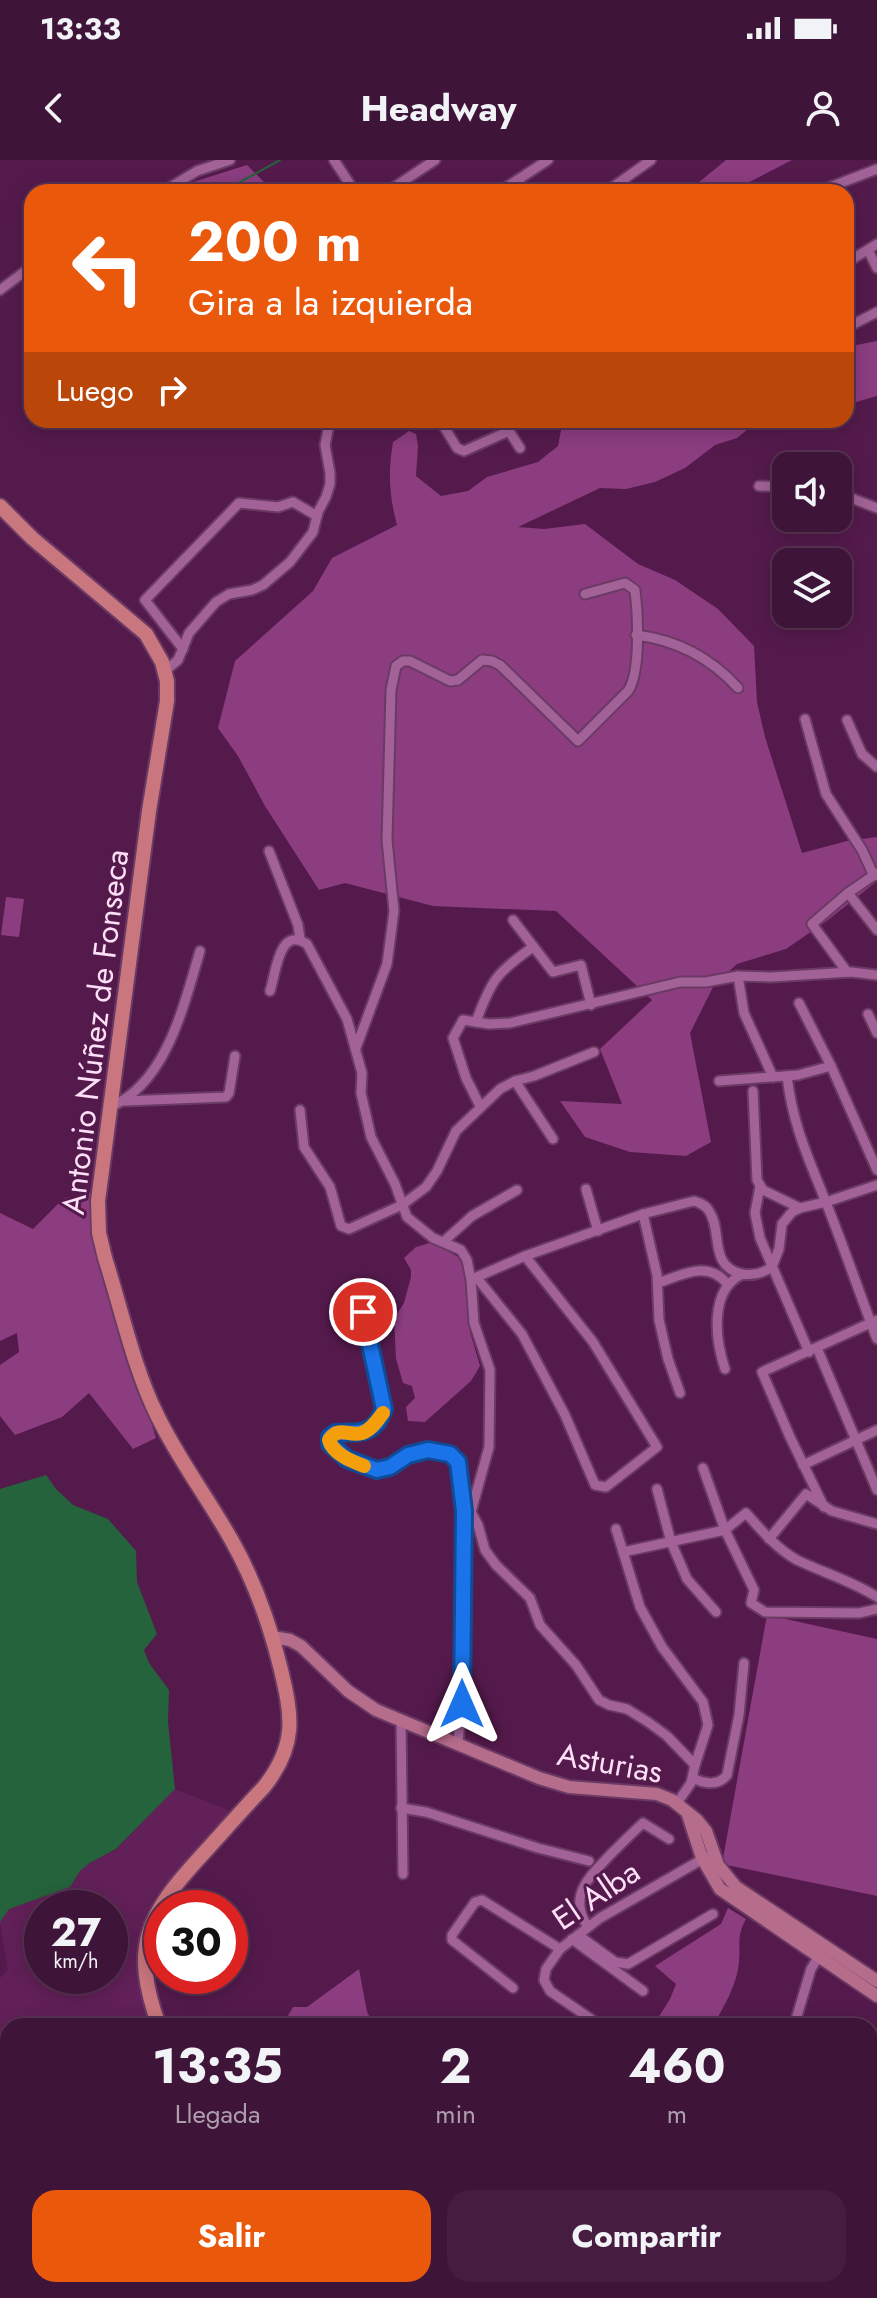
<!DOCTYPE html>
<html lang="es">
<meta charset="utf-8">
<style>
:root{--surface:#3f1439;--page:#461d41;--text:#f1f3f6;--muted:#ad9eae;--line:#583353;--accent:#ea580c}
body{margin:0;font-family:Jost,sans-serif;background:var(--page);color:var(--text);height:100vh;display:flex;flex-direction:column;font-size:30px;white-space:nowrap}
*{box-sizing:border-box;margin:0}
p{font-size:26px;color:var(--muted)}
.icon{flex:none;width:44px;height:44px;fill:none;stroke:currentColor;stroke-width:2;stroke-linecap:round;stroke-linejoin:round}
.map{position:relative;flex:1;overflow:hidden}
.drawer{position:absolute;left:0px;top:1858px;width:878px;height:280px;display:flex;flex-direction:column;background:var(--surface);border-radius:24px 24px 0 0;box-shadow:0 4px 20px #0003,0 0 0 2px var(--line)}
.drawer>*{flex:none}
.top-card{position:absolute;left:24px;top:24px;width:830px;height:244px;border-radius:24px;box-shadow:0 4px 20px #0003,0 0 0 2px var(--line);background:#ea580c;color:#fff;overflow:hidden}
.controls{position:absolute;left:772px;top:292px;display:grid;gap:16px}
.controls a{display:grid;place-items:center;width:80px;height:80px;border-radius:16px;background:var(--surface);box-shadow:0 4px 20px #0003,0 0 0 2px var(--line);font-size:40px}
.speed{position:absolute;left:24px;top:1730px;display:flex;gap:16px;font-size:40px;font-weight:700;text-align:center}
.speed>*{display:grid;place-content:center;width:104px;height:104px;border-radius:50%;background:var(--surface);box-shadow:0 4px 20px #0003,0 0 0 2px var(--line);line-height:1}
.speed small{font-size:20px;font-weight:400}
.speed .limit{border:12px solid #d22;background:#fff;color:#111}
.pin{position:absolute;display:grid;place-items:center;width:68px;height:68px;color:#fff;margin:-34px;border:4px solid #fff;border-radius:50%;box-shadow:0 2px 8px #0007}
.me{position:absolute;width:88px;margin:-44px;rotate:0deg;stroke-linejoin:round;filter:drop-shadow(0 0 6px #0008)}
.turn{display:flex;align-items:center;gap:28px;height:168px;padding:0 32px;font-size:36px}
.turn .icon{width:104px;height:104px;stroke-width:2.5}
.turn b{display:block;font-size:56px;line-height:68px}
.then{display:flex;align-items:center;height:76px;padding:0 32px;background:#0003;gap:16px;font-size:30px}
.eta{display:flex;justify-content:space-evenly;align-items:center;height:136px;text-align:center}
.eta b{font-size:48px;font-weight:700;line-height:56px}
.cta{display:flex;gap:16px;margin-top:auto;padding:16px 32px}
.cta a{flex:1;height:92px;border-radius:24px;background:var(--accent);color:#fff;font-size:32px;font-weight:700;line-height:92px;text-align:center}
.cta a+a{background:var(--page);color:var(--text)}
.status{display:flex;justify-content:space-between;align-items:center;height:56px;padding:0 40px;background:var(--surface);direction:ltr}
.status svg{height:22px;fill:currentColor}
header{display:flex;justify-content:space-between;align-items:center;height:104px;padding:0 32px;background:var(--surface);font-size:36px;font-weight:700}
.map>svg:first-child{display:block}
</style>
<div class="status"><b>13:33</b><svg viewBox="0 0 49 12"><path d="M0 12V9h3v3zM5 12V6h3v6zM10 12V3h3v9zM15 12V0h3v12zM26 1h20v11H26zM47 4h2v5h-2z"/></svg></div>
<header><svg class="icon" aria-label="back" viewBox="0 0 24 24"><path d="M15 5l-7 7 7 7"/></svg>Headway<svg class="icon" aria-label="person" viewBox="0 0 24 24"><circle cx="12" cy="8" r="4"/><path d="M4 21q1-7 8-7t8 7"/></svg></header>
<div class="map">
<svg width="877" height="2138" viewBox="0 0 877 2138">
<rect width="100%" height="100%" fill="#541a4c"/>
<!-- built -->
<path fill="#612058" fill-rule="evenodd" d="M175,1629L234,1652L163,1728L151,1746L142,1767L137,1788V1819L151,1866H8V1901L0,1889V1818L8,1810L0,1762L8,1749L70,1727L80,1711L88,1704L117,1689ZM42,1748H110V1816H42Z"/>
<!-- green -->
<g fill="#8c3d80">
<polygon points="726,0 792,0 730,32 687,32"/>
<polygon points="247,5 274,32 176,32 190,23"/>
<polygon points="877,181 877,236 846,245 846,187"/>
<path d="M563,260H759L737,278L715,285L685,308L655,322L626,329L600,328L518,367L544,369L585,364L638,404L675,420L718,449L754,486L757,542L765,577L802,693L847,681L877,677V721L828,760L786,789L737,804L714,825L690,873L711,982L686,996L630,992L585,977L560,941L622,944L600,889L652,840L556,751L433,746L345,723L319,730L265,646L238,596L218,568L235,501L313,431L332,398L397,365C389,335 388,313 393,282L409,271L416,274L418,286L416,316L441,336L468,331L487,317L538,302L558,286Z"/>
<polygon points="6,737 24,739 19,777 1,775"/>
<polygon points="93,1032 133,1204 156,1278 133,1289 89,1233 62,1257 15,1275 0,1256 0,1205 19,1192 17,1173 0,1181 0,1053 33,1069 64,1038"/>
<polygon points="433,1082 458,1097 465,1110 470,1172 480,1206 471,1221 425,1262 408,1261 406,1247 415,1238 412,1226 403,1223 396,1199 394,1159 404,1143 411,1117 411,1110 404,1098 416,1087"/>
<polygon points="767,1455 877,1479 877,1736 722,1704"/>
<path d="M728,1748L746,1759C736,1778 741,1782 739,1802C737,1825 724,1846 713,1866H653L670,1839L676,1824L655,1806L721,1764Z"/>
<polygon points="359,1809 367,1852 375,1866 282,1866 293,1847 307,1847"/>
<polygon points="540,2130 767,2130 776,2138 551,2138"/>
</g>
<!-- water -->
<g fill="#24633c">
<polygon points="46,1315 56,1329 73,1345 108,1359 136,1391 137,1422 157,1474 144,1490 149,1503 169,1530 168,1562 175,1629 116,1689 88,1704 80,1711 70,1727 9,1749 0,1762 0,1329"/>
<polygon points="0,1889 8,1901 8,2130 252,2130 262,2138 0,2138"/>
</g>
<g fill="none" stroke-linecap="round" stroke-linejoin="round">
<!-- stream -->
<polyline stroke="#24633c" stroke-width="2" points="222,32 280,0"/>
<!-- street casing -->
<g stroke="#6a3a64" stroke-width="13">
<g id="street">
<polyline points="334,0 355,32"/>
<polyline points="517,20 526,32"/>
<polyline points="162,32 197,11 230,0"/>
<polyline points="387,32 435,0"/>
<polyline points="499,32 548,0"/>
<polyline points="606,32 651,0"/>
<polyline points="817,32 877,9"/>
<polyline points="868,90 877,108"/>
<polyline points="846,103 877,84"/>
<polyline points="0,130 32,106"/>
<polyline points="846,168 877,152"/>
<polyline points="440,260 457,288 464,291 509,271"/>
<polyline points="502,260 520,288"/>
<polyline points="759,326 786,327"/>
<polyline points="838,333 877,348"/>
<path d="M636,475C677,480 710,497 738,528"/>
<polyline points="183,489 145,440 239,343 278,347 293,342 317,356"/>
<polyline points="165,511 178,500 189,473 216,442 229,434 252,430 263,425 290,402 313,372 318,352 326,337 330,324 330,313 325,285 330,260"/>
<polyline points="805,559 826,634 862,690 874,716"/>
<polyline points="847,560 862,594 877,607"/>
<polyline points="269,691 298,765 300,779"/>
<polyline points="848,733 877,770"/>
<polyline points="513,760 553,812 581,805 591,845"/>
<polyline points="847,812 812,764 848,733 877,713"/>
<polyline points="738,816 744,853 773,917"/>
<path d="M270,831C276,813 279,765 307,784L347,859L362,913L361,933L371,977L395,1024L407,1057L433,1078L461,1090L467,1100L471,1120L474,1163L490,1210L489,1287L471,1352"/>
<polyline points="799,843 831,906 877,1010"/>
<polyline points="868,854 877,873"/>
<path d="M476,862C491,820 497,812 533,787"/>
<path d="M356,888L387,804L394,751L387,680L391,530L396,506L403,501H410L450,521L458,520L482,500L492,501L500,505L578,581L628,531C641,512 638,453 635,430L625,423L585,434"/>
<path d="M787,916C793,967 809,999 827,1045C845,1090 860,1135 877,1179"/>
<polyline points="515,921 553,979"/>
<polyline points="719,921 798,915 831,906"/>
<polyline points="753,931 757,1020 763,1030 800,1048"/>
<polyline points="125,941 226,937 229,933 235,896"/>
<polyline points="480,946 466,918 453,878 463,860 489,864 510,863 680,822 706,822 738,816 771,817 851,812 877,815"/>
<path d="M110,947C167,923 184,844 200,791"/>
<polyline points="300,950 304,987 330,1027 341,1066 349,1069 402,1045 426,1027 437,1011 456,971 500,929 515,921 534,916 594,892"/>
<polyline points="760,1026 755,1053 760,1078 809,1192"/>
<polyline points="586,1029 598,1071"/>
<polyline points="643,1054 657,1115 659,1160 668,1199 680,1233"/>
<polyline points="443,1082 472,1056 517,1030"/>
<polyline points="477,1118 522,1174 565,1255 595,1325 606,1327 657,1287 593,1182 525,1096"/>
<path d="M472,1119L525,1096L643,1054L694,1041C700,1043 706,1045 709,1051C723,1071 708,1106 742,1114C753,1116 763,1113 772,1107L779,1089L782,1064L792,1052L800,1048L826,1042L877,1025"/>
<path d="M658,1123C682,1115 709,1099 728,1125"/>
<path d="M363,1152L384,1249C368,1289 341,1261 329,1280L331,1287C344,1298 367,1314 386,1309C393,1307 396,1303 402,1299C414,1291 428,1289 443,1292C449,1293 454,1295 458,1301C467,1319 462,1367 462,1387C461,1452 464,1518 458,1584"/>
<polyline points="817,1188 877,1330"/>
<path d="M725,1209C715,1179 709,1129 743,1114"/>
<polyline points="803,1305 877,1270"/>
<polyline points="703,1308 725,1370 754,1430 751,1443 765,1452 859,1453 877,1449"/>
<polyline points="657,1329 671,1382 687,1419 716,1452"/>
<polyline points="824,1347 790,1277 762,1212 877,1160"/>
<polyline points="467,1351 471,1352 478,1365 485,1390 496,1405 530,1438 540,1465 576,1505 599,1540 609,1545 627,1549 648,1562 667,1576 695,1605"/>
<polyline points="616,1369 640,1447 662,1487 703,1542 708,1565 695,1605 691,1623 677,1643"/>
<polyline points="769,1379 806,1334 832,1351 877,1364"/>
<path d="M623,1392L725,1370L746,1353C761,1370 777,1389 797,1400C824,1413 852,1421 877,1437"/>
<polyline points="401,1560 403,1714"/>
<path d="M693,1618C704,1624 719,1626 727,1615L739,1555L744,1503"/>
<polyline points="401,1648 426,1652 538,1688 589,1701"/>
<path d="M588,1767C567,1736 590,1716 610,1695C621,1684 632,1673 643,1663L669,1679"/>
<polyline points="578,1775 615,1802 628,1804 713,1754"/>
<polyline points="572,1779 643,1831"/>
<polyline points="513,1828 452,1780 452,1775 475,1742 482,1740 560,1789"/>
<polyline points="601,1866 550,1831 544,1820 546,1809 560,1789 600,1758 708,1696"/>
<polyline points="794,1866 811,1809 819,1796"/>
<polyline points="870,2036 877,2028"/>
<polyline points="870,2098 877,2102"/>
<polyline points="818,2130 826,2138"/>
<polyline points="800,2138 807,2130"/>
</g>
</g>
<!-- secondary casing -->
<g stroke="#6a3a64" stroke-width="16">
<g id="secondary">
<polyline points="272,1477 290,1480 301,1486 348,1531 376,1550 539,1618 569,1627 657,1634 672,1640 697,1660 706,1671 718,1705 736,1727 877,1821"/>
<polyline points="688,1655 702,1698 720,1729 877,1836"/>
</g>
</g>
<!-- primary casing -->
<g stroke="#6a3a64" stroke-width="18">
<g id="primary">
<path d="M0,346L32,378L146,474L162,502L167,521V541L149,651L98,1041L99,1073L105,1098C121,1148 134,1209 157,1255C178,1299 208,1338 232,1381C254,1420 269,1462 280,1506C292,1555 298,1584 264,1627C243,1649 223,1672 202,1695C147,1755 130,1785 159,1866"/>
<polyline points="365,2130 377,2138"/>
</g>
</g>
<!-- street -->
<use href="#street" stroke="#a26297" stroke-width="9"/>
<!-- secondary -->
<use href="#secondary" stroke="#b66c8b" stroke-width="12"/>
<!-- primary -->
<use href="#primary" stroke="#ca767e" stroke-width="14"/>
</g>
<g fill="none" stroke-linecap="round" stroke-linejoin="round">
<!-- route casing -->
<g stroke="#114b97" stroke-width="20">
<path id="route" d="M363,1152L384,1249C373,1278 358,1271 335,1273L330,1277V1284L347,1299L377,1310L390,1307L408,1295L428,1290L450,1294L458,1302L464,1351L462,1544"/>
</g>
<!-- route -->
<use href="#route" stroke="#1a73e8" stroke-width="14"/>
<!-- slow -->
<path stroke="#f59e0b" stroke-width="14" d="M364,1306C351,1301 333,1294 329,1280C339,1265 348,1277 362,1273C371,1270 377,1261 383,1253"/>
</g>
<g text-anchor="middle" stroke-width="6" stroke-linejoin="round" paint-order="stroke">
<!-- street labels -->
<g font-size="32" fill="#fde0f7" stroke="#541a4c">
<text transform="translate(95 872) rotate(-83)" y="11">Antonio Núñez de Fonseca</text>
<text transform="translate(610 1603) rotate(10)" y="11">Asturias</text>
<text transform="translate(596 1735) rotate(-34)" y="11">El Alba</text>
</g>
</g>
</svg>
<div class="controls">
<a><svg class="icon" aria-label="sound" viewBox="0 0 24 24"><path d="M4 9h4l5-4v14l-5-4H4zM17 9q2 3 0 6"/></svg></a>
<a><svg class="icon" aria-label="layers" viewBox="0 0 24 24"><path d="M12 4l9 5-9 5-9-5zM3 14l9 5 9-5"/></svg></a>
</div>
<div class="speed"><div>27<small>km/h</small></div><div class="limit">30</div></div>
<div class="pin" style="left:363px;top:1152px;background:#d93025"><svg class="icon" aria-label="arrive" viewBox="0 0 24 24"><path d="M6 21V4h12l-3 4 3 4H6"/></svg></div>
<svg class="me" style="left:462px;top:1544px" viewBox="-20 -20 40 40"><path d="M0-17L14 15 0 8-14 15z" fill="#1a73e8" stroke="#fff" stroke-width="4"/></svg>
<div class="top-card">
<div class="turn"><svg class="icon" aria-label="left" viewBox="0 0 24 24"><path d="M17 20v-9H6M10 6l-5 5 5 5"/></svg><div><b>200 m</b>Gira a la izquierda</div></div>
<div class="then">Luego<svg class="icon" aria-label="right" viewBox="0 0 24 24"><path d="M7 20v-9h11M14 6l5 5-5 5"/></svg></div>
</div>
<section class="drawer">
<div class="eta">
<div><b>13:35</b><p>Llegada</p></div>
<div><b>2</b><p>min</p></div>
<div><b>460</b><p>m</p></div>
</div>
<div class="cta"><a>Salir</a><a>Compartir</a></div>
</section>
</div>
